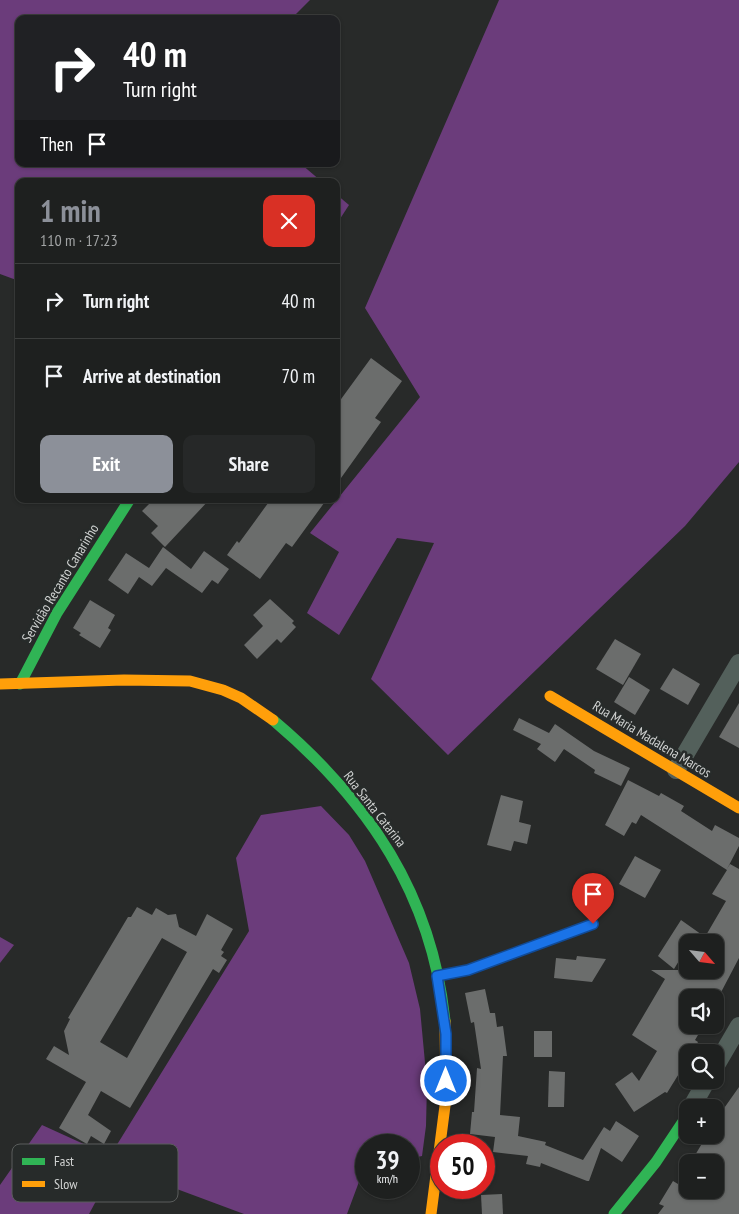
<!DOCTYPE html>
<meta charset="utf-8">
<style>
:root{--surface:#1e201f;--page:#262828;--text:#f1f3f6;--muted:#a1a3a4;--line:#3c3e3d;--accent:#8c9099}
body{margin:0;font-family:"PT Sans Narrow",sans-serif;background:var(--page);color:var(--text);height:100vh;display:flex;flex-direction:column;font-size:19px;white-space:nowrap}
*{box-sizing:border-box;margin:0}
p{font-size:16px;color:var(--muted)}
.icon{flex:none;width:28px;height:28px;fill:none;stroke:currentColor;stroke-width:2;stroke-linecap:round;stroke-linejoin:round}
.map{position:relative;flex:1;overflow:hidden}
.panel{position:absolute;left:15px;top:178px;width:325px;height:325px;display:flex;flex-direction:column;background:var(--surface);border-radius:10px;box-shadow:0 1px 4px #0004,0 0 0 1px var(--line)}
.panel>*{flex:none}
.top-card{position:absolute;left:15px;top:15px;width:325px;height:152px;border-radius:10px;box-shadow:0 1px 4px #0004,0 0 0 1px var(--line);background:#202124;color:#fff;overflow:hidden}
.needle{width:32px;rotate:118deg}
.fabs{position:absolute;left:679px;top:934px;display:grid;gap:10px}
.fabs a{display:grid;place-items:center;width:45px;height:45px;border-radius:10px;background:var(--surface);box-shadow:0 1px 4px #0004,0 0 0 1px var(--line);font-size:25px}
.speed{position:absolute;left:355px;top:1134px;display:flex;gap:10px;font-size:25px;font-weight:700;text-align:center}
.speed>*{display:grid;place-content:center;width:65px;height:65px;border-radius:50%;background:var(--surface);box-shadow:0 1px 4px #0004,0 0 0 1px var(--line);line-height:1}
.speed small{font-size:12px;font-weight:400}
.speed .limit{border:8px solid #d22;background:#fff;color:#111}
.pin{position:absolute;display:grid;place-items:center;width:42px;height:42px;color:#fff;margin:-51px -21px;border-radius:50% 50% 50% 0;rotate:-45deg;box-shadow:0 0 5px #0007}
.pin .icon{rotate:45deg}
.me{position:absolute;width:55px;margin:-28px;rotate:0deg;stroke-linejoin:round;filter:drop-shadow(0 0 4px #0008)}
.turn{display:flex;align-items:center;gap:18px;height:105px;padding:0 25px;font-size:22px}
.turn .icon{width:65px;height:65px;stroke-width:2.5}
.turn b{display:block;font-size:35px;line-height:42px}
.then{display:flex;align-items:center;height:48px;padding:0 25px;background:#0003;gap:10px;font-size:19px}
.round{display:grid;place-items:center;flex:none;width:52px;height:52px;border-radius:10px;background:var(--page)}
.overview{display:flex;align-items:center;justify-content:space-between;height:85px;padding:0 25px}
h1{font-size:30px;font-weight:700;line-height:38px;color:var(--accent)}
.cta{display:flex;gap:10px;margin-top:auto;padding:10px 25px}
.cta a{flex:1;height:58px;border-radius:10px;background:var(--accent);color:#fff;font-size:20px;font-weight:700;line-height:58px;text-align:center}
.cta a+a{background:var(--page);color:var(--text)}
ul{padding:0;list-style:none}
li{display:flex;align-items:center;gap:15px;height:75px;padding:0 25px;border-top:1px solid var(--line)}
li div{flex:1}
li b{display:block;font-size:19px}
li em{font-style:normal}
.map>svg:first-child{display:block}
</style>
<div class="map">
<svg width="739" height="1214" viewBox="0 0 739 1214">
<rect width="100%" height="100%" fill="#282a29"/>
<!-- forest -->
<g fill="#6b3c7b">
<polygon points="0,0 310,0 291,19 19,19 19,164 301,164 321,181 19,181 19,281 0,274"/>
<polygon points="499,0 739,0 739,462 685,526 448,755 371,679 434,543 397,538 339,635 307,613 339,552 310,533 420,397 365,308"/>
<polygon points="336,194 349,205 336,225"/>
<polygon points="321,806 349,835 365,861 409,963 420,1009 427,1084 426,1126 422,1156 409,1159 409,1145 366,1145 366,1171 363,1171 347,1214 244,1214 115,1166 89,1214 0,1214 0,1185 42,1125 110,1156 249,931 236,858 261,815"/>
<polygon points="0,937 14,945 0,963"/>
</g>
<!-- building -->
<g fill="#6b6d6c" fill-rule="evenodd">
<polygon points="371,358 402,381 375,418 381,422 336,485 336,406"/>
<polygon points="154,499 210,499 165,547 151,533 158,526 142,511"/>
<polygon points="271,499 327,499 292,547 286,543 260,579 227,555 237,541 239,543"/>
<polygon points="163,547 191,569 204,551 229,569 218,584 212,580 202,593 166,568 152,586 139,577 128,594 108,580 126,553 149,568"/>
<polygon points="270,599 294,621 292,623 296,627 281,643 277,639 257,659 244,645 263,626 253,615"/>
<polygon points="90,600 115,615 108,628 111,630 100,648 79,635 81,633 73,628"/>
<polygon points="615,639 641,654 623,685 596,669"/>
<polygon points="673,668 700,684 688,705 660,689"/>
<polygon points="629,677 650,690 635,715 614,702"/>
<polygon points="739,703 739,748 719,737"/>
<polygon points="519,718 549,733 555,724 594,751 630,768 621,786 594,773 595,770 564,749 555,762 537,749 541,744 513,730"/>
<polygon points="628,780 659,796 661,793 684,806 681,811 712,831 715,825 739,838 739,846 727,869 730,864 739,869 739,958 718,998 688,998 688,1025 704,1025 695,1040 698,1042 692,1052 688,1052 688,1059 667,1093 665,1092 634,1112 615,1084 632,1072 639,1081 657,1051 632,1035 665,979 651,970 715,970 715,942 688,942 688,946 674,969 658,956 681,920 705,937 726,901 712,894 727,870 641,815 636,824 632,822 624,836 605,825"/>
<polygon points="501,795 523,801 519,822 531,825 527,844 514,841 511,851 487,845"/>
<polygon points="635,856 661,870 645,898 619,884"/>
<path d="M137,907L152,915L156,908L168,915L176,914L179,927L196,936L207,914L233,929L221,950L224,952L221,956L227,960L219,973L213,969L130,1108L101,1091L88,1115L111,1131L104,1144L91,1136L87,1144L59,1128L86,1082L46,1059L54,1046L69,1055L64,1031L70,1019L68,1018L128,917H131ZM162,938L187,952L127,1058L100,1042Z"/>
<polygon points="577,956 606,959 592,982 554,978 556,958 576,960"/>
<polygon points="485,989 490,1013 495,1013 497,1027 503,1026 507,1056 503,1056 500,1115 520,1117 518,1136 546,1142 545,1145 583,1160 604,1127 610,1131 616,1121 639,1136 622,1162 601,1148 589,1181 587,1181 541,1163 540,1167 526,1164 528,1156 493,1152 495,1137 470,1134 472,1112 474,1112 477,1068 481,1069 474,1022 471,1023 465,993"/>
<rect x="534" y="1031" width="18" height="26"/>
<polygon points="549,1071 565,1072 564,1107 548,1107"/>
<polygon points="739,1087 739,1214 658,1214 664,1206 659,1204 673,1181 678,1184 688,1169 688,1190 715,1190 715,1162 691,1162 707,1135 715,1135 715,1121"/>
<polygon points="502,1194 503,1214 482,1214 481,1195"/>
</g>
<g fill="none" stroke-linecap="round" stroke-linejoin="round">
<!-- lane -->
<polyline stroke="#53605b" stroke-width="9" points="440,975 468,970 593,924"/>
<!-- street -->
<g stroke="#53605b" stroke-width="18">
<polyline points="676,770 739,663"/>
<polyline points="715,1067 739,1026"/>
<polyline points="691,1108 707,1080"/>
</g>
<!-- fast -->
<g stroke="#30b455" stroke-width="11">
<polyline points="20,684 57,613 130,499"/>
<path d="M273,720C369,801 432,895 445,1021"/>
<polyline points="614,1214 656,1162 688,1114"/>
</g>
<!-- slow -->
<g stroke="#ff9f0a" stroke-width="11">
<polyline points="0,684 124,680 190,681 223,690 241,698 273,720"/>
<polyline points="550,696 739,808"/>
<polyline points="431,1214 446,1098 445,1021"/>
</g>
</g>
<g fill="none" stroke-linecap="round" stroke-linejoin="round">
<!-- route casing -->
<g stroke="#114b97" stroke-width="12">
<polyline id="route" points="446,1081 446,1034 437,976 468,970 593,924"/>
</g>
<!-- route -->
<use href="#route" stroke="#1a73e8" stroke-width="9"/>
</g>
<g text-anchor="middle" stroke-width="5" stroke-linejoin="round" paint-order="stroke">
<!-- street labels -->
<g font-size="14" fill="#d0d2d1" stroke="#272b2a">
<text transform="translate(60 583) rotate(-59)" y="5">Servidão Recanto Canarinho</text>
<text transform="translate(652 739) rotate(31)" y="5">Rua Maria Madalena Marcos</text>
<text transform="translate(375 809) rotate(52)" y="5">Rua Santa Catarina</text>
</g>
</g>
<!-- legend -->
<rect x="12" y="1144" width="166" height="58" rx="8" fill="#272b2a" stroke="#5a5d5c" stroke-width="1"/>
<rect x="22" y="1158" width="23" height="7" fill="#30b455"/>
<rect x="22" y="1181" width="23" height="6" fill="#ff9f0a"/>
<g font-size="14" fill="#d0d2d1">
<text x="54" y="1166">Fast</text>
<text x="54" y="1189">Slow</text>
</g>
</svg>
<div class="fabs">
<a><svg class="needle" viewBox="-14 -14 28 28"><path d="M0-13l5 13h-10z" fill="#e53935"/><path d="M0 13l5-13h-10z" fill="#a1a3a4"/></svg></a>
<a><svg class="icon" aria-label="sound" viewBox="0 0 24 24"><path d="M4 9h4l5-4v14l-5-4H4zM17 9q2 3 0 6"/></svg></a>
<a><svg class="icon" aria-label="search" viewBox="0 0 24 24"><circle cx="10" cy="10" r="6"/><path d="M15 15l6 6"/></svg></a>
<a>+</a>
<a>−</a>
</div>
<div class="speed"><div>39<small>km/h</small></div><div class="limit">50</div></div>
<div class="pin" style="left:593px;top:924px;background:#d93025"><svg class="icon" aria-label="arrive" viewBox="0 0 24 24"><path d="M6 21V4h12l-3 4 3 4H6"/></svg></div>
<svg class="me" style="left:446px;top:1081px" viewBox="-20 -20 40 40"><circle r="17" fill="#1a73e8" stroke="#fff" stroke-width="3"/><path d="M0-11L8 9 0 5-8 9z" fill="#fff"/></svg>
<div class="top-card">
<div class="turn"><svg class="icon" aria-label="right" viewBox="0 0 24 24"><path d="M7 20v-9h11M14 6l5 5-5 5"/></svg><div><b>40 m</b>Turn right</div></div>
<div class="then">Then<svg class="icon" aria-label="arrive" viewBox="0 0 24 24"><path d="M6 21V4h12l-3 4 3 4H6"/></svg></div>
</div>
<section class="panel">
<div class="overview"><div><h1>1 min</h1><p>110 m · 17:23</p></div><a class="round" style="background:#d93025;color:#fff"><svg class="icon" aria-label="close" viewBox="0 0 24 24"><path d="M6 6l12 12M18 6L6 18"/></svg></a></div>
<ul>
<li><svg class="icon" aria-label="right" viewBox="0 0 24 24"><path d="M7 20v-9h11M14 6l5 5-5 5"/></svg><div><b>Turn right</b></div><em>40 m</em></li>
<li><svg class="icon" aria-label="arrive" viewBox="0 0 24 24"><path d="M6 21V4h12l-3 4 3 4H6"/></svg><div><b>Arrive at destination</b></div><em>70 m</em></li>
</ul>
<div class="cta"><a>Exit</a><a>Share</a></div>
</section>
</div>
